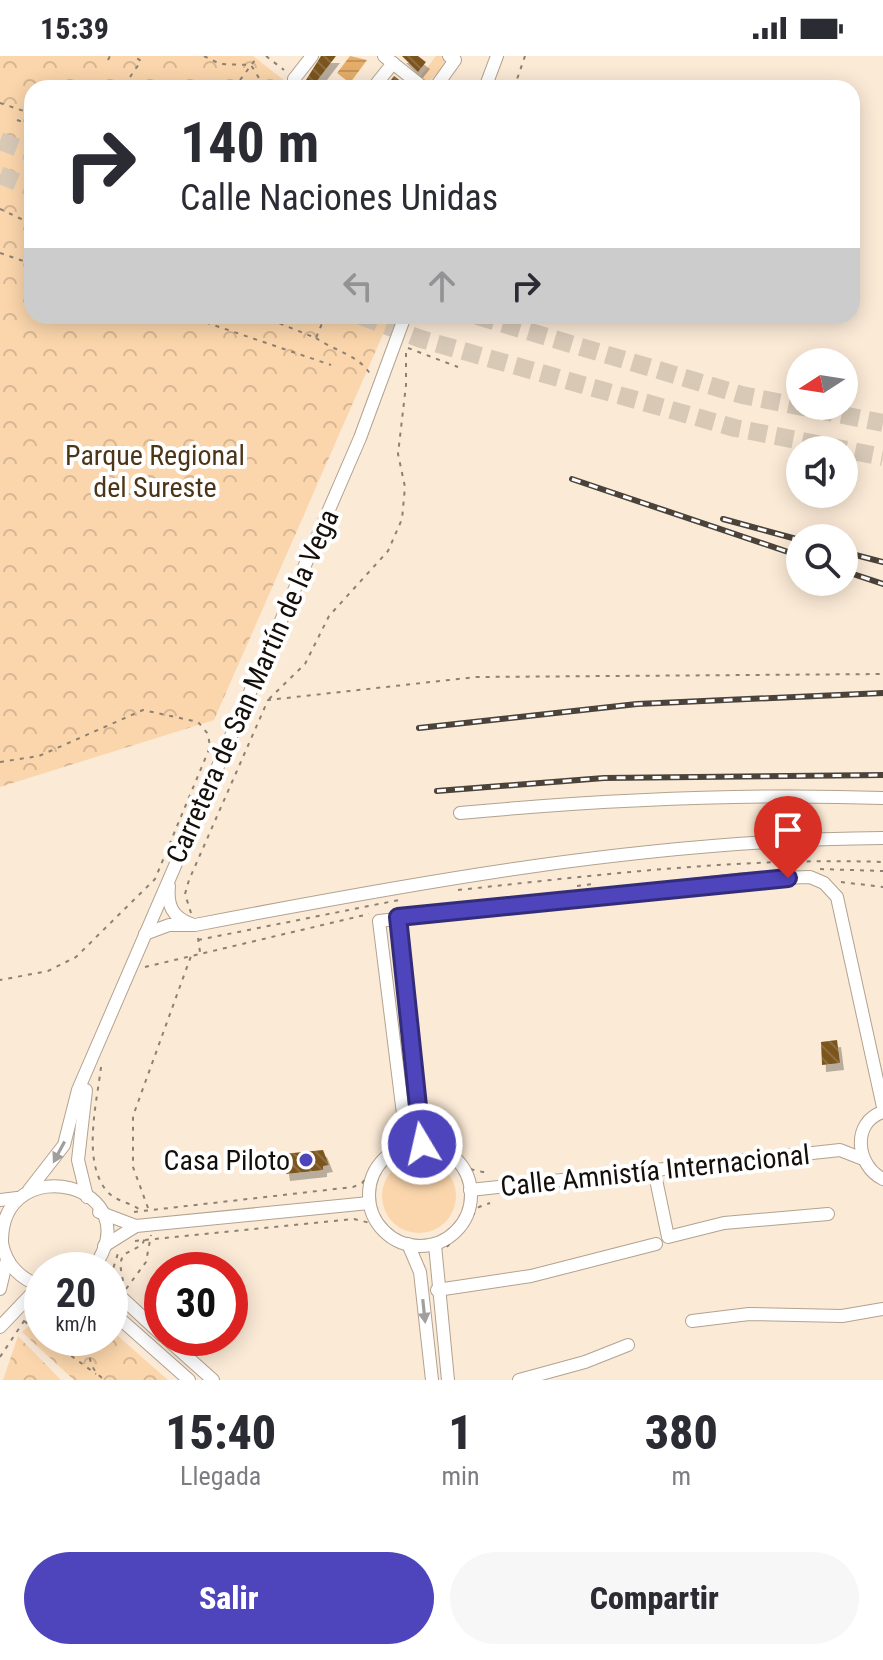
<!DOCTYPE html>
<html lang="es">
<meta charset="utf-8">
<style>
:root{--surface:#fff;--page:#f7f7f7;--text:#2b2b33;--muted:#7c7c81;--accent:#4e44bb}
body{margin:0;font-family:"Roboto Condensed",sans-serif;background:var(--page);color:var(--text);height:100vh;display:flex;flex-direction:column;font-size:30px;white-space:nowrap}
*{box-sizing:border-box;margin:0}
p{font-size:26px;color:var(--muted)}
.icon{flex:none;width:44px;height:44px;fill:none;stroke:currentColor;stroke-width:2;stroke-linecap:round;stroke-linejoin:round}
.map{position:relative;height:1324px;overflow:hidden}
.side{display:flex;flex-direction:column;background:var(--surface);flex:1}
.side>*{flex:none}
.banner{position:absolute;left:24px;top:24px;width:836px;height:244px;border-radius:24px;box-shadow:0 4px 20px #0003;background:#fff;color:var(--text);overflow:hidden}
.needle{width:52px;rotate:258deg}
.controls{position:absolute;left:786px;top:292px;display:grid;gap:16px}
.controls a{display:grid;place-items:center;width:72px;height:72px;border-radius:50%;background:var(--surface);box-shadow:0 4px 20px #0003;font-size:40px}
.speed{position:absolute;left:24px;top:1196px;display:flex;gap:16px;font-size:40px;font-weight:700;text-align:center}
.speed>*{display:grid;place-content:center;width:104px;height:104px;border-radius:50%;background:var(--surface);box-shadow:0 4px 20px #0003;line-height:1}
.speed small{font-size:20px;font-weight:400}
.speed .limit{border:12px solid #d22;background:#fff;color:#111}
.pin{position:absolute;display:grid;place-items:center;width:68px;height:68px;color:#fff;margin:-82px -34px;border-radius:50% 50% 50% 0;rotate:-45deg;box-shadow:0 0 8px #0007}
.pin .icon{rotate:45deg}
.me{position:absolute;width:88px;margin:-44px;rotate:351deg;stroke-linejoin:round;filter:drop-shadow(0 0 6px #0008)}
.turn{display:flex;align-items:center;gap:28px;height:168px;padding:0 24px;font-size:36px}
.turn .icon{width:104px;height:104px;stroke-width:2.5}
.turn b{display:block;font-size:56px;line-height:68px}
.lanes{display:flex;align-items:center;height:76px;padding:0 24px;background:#0003;justify-content:center;gap:40px;direction:ltr}
.lanes .off{opacity:.35}
.eta{display:flex;justify-content:space-evenly;align-items:center;height:136px;text-align:center}
.eta b{font-size:48px;font-weight:800;line-height:56px}
.primary-button{display:flex;gap:16px;margin-top:auto;padding:16px 24px}
.primary-button a{flex:1;height:92px;border-radius:48px;background:var(--accent);color:#fff;font-size:32px;font-weight:800;line-height:92px;text-align:center}
.primary-button a+a{background:var(--page);color:var(--text)}
.status{display:flex;justify-content:space-between;align-items:center;height:56px;padding:0 40px;background:var(--surface);direction:ltr}
.status svg{height:22px;fill:currentColor}
.map>svg:first-child{display:block}
</style>
<div class="status"><b>15:39</b><svg viewBox="0 0 49 12"><path d="M0 12V9h3v3zM5 12V6h3v6zM10 12V3h3v9zM15 12V0h3v12zM26 1h20v11H26zM47 4h2v5h-2z"/></svg></div>
<div class="map">
<svg width="883" height="1324" viewBox="0 0 883 1324">
<defs>
<pattern id="forest-crowns" width="20" height="18" patternUnits="userSpaceOnUse" patternTransform="scale(2)"><rect width="20" height="18" fill="#fbd6ac"/><path d="M2 6a3 3 0 1 1 6 0M12 15a3 3 0 1 1 6 0" fill="none" stroke="#d6b693"/></pattern>
<pattern id="water-rules" width="6" height="5" patternUnits="userSpaceOnUse" patternTransform="scale(2)"><rect width="6" height="5" fill="#e5ad69"/><path d="M0 2.5h6" fill="none" stroke="#c4945a"/></pattern>
<pattern id="building-back-hatch" width="6" height="6" patternUnits="userSpaceOnUse" patternTransform="scale(2)"><rect width="6" height="6" fill="#7c541e"/><path d="M-1 5l2 2M0 0l6 6M5-1l2 2" fill="none" stroke="#8b6d44"/></pattern>
<filter id="shadow"><feDropShadow dx="4" dy="7" stdDeviation="0" flood-color="#0004"/></filter>
</defs>
<rect width="100%" height="100%" fill="#fbead6"/>
<!-- forest -->
<g fill="url(#forest-crowns)">
<polygon points="0,0 253,0 294,32 32,32 32,260 391,260 214,664 0,731"/>
<polygon points="42,1258 42,1282 110,1282 110,1273 168,1324 74,1324 22,1276"/>
<polygon points="18,1280 61,1324 3,1324"/>
</g>
<!-- garden -->
<g fill="#fbd6ac">
<polygon points="436,0 444,0 445,9 428,27 420,21"/>
<circle cx="419" cy="1140" r="37"/>
</g>
<!-- water -->
<polygon fill="url(#water-rules)" points="350,0 367,4 350,27 337,17"/>
<!-- building -->
<g fill="url(#building-back-hatch)" filter="url(#shadow)">
<polygon points="321,0 336,0 313,30 306,24"/>
<polygon points="402,0 418,0 426,6 418,16"/>
<polygon points="394,20 407,30 406,32 385,32"/>
<polygon points="837,984 840,1007 822,1009 821,986"/>
<polygon points="323,1094 329,1109 323,1110 323,1114 286,1118 283,1098"/>
</g>
<g fill="none" stroke-linecap="round" stroke-linejoin="round">
<!-- highway-tunnel -->
<g stroke="#d8c9b7" stroke-width="18" stroke-dasharray="18 9" stroke-linecap="butt">
<polyline points="0,85 32,97"/>
<polyline points="0,119 32,132"/>
<polyline points="361,260 421,283 735,372 883,401"/>
<polyline points="477,260 742,339 883,367"/>
</g>
<!-- minor casing -->
<g stroke="#b2a290" stroke-width="14">
<g id="minor">
<polyline points="384,0 424,32"/>
<polyline points="294,23 312,0"/>
<polyline points="373,32 393,7"/>
<polyline points="435,32 455,4 449,0"/>
<polyline points="485,32 497,0"/>
<path d="M460,757C601,744 741,737 883,742"/>
<path d="M169,830C167,849 172,861 191,868"/>
<polyline points="398,861 422,1088"/>
<path d="M145,878L169,869H195C423,825 649,784 883,782"/>
<polyline points="86,1034 78,1104 87,1141"/>
<path d="M883,1056C851,1066 856,1110 883,1123"/>
<circle cx="420" cy="1139" r="51"/>
<polyline points="399,1093 404,1066 379,865 745,823 810,821 824,827 837,841 883,1051"/>
<polyline points="654,1114 668,1181 724,1167 828,1158"/>
<polyline points="29,1134 64,1089 78,1034 360,382 405,260"/>
<polyline points="470,1134 840,1094 863,1103"/>
<polyline points="0,1144 17,1142"/>
<polyline points="99,1156 136,1170"/>
<polyline points="408,1188 420,1216 432,1324"/>
<polyline points="435,1189 448,1324"/>
<polyline points="104,1190 136,1170 369,1147"/>
<path d="M42,1230C21,1224 6,1209 2,1187C0,1091 156,1128 92,1214"/>
<polyline points="110,1231 162,1279"/>
<polyline points="0,1233 7,1203"/>
<polyline points="437,1234 531,1220 656,1188"/>
<polyline points="110,1254 189,1324"/>
<polyline points="692,1265 749,1258 842,1260 883,1253"/>
<polyline points="0,1271 39,1230"/>
<polyline points="166,1282 213,1324"/>
<polyline points="519,1324 585,1306 628,1289"/>
</g>
</g>
<!-- path -->
<g stroke="#8d8174" stroke-width="2" stroke-dasharray="4 6" stroke-linecap="butt">
<polyline points="204,0 220,8 251,9 265,32"/>
<polyline points="266,0 284,14"/>
<polyline points="108,4 110,0"/>
<polyline points="130,21 141,5 134,0"/>
<polyline points="234,32 258,0"/>
<polyline points="514,32 525,0"/>
<polyline points="0,47 24,55 32,53"/>
<polyline points="17,64 32,69"/>
<polyline points="0,153 32,168"/>
<polyline points="0,197 32,208"/>
<polyline points="187,260 331,309"/>
<polyline points="261,260 316,282 325,260"/>
<path d="M316,282C333,294 360,300 370,318"/>
<polyline points="408,292 458,311"/>
<polyline points="269,643 305,608 329,560 388,495 402,463 405,431 398,398 406,329 406,294"/>
<polyline points="0,706 39,700 143,654 198,666 208,678 210,691 155,823 76,901 48,915 0,924"/>
<polyline points="820,813 883,815"/>
<polyline points="841,826 883,831"/>
<polyline points="577,830 594,828"/>
<path d="M458,834C599,819 741,801 883,806"/>
<polyline points="191,857 185,838 189,824 268,644 476,621 883,618"/>
<polyline points="198,882 200,896"/>
<polyline points="198,884 404,843"/>
<polyline points="145,911 369,858"/>
<path d="M101,1011C97,1046 82,1104 106,1134C116,1147 133,1146 142,1156"/>
<polyline points="434,1079 470,1113 487,1117"/>
<polyline points="148,1152 133,1111 133,1060 191,900"/>
<polyline points="134,1156 353,1131 362,1127 388,1093"/>
<polyline points="135,1185 354,1163 370,1167 398,1191"/>
<polyline points="447,1191 479,1151 490,1147"/>
<polyline points="116,1221 113,1213 119,1194"/>
<polyline points="123,1225 120,1208 123,1199 142,1189 145,1182"/>
<polyline points="126,1233 146,1206 151,1179"/>
<polyline points="30,1257 42,1253"/>
<polyline points="24,1265 42,1278"/>
<polyline points="47,1282 96,1318"/>
<path d="M90,1282C87,1299 90,1315 105,1324"/>
<polyline points="0,1301 26,1262"/>
</g>
<!-- minor -->
<use href="#minor" stroke="#fff" stroke-width="12"/>
<!-- rail casing -->
<g stroke="#4b4239" stroke-width="6">
<g id="rail">
<polyline points="572,423 800,500"/>
<polyline points="723,463 800,484"/>
<polyline points="844,496 883,506"/>
<polyline points="844,515 883,528"/>
<polyline points="419,672 637,648 883,637"/>
<polyline points="437,735 604,722 883,719"/>
</g>
</g>
<!-- rail -->
<use href="#rail" stroke="#fff" stroke-width="3" stroke-dasharray="9" stroke-linecap="butt"/>
</g>
<!-- one-way arrows -->
<defs><path id="oneway-solid" d="M-6-.8H1V-3.2L6.5 0L1 3.2V.8H-6Z" transform="scale(2)"/></defs>
<g fill="#a19f9d">
<use href="#oneway-solid" transform="translate(59 1096) rotate(118)"/>
<use href="#oneway-solid" transform="translate(424 1255) rotate(84)"/>
</g>
<g fill="none" stroke-linecap="round" stroke-linejoin="round">
<!-- route casing -->
<g stroke="#332c7a" stroke-width="20">
<polyline id="route" points="422,1088 398,861 788,822"/>
</g>
<!-- route -->
<use href="#route" stroke="#4e44bb" stroke-width="14"/>
</g>
<!-- markers -->
<circle fill="#4e44bb" stroke="#fff" stroke-width="3" cx="306" cy="1104" r="8"/>
<g text-anchor="middle" stroke-width="8" stroke-linejoin="round" paint-order="stroke">
<!-- park labels -->
<g font-size="28" fill="#4d3518" stroke="#fff">
<text x="155" y="409">Parque Regional<tspan x="155" dy="32">del Sureste</tspan></text>
</g>
<!-- street labels -->
<g font-size="28" fill="#150f09" stroke="#fff">
<text transform="translate(252 630) rotate(-66)" y="10">Carretera de San Martín de la Vega</text>
<text transform="translate(655 1114) rotate(-6)" y="10">Calle Amnistía Internacional</text>
</g>
<!-- poi labels -->
<g font-size="28" fill="#150f09" stroke="#fff" text-anchor="end">
<text x="290" y="1114">Casa Piloto</text>
</g>
</g>
</svg>
<div class="controls">
<a><svg class="needle" viewBox="-14 -14 28 28"><path d="M0-13l5 13h-10z" fill="#e53935"/><path d="M0 13l5-13h-10z" fill="#7c7c81"/></svg></a>
<a><svg class="icon" aria-label="sound" viewBox="0 0 24 24"><path d="M4 9h4l5-4v14l-5-4H4zM17 9q2 3 0 6"/></svg></a>
<a><svg class="icon" aria-label="search" viewBox="0 0 24 24"><circle cx="10" cy="10" r="6"/><path d="M15 15l6 6"/></svg></a>
</div>
<div class="speed"><div>20<small>km/h</small></div><div class="limit">30</div></div>
<div class="pin" style="left:788px;top:822px;background:#d93025"><svg class="icon" aria-label="arrive" viewBox="0 0 24 24"><path d="M6 21V4h12l-3 4 3 4H6"/></svg></div>
<svg class="me" style="left:422px;top:1088px" viewBox="-20 -20 40 40"><circle r="17" fill="#4e44bb" stroke="#fff" stroke-width="3"/><path d="M0-11L8 9 0 5-8 9z" fill="#fff"/></svg>
<div class="banner">
<div class="turn"><svg class="icon" aria-label="right" viewBox="0 0 24 24"><path d="M7 20v-9h11M14 6l5 5-5 5"/></svg><div><b>140 m</b>Calle Naciones Unidas</div></div>
<div class="lanes"><svg class="icon off" aria-label="left" viewBox="0 0 24 24"><path d="M17 20v-9H6M10 6l-5 5 5 5"/></svg><svg class="icon off" aria-label="ahead" viewBox="0 0 24 24"><path d="M12 20V5M6 11l6-6 6 6"/></svg><svg class="icon" aria-label="right" viewBox="0 0 24 24"><path d="M7 20v-9h11M14 6l5 5-5 5"/></svg></div>
</div>
</div>
<section class="side">
<div class="eta">
<div><b>15:40</b><p>Llegada</p></div>
<div><b>1</b><p>min</p></div>
<div><b>380</b><p>m</p></div>
</div>
<div class="primary-button"><a>Salir</a><a>Compartir</a></div>
</section>
